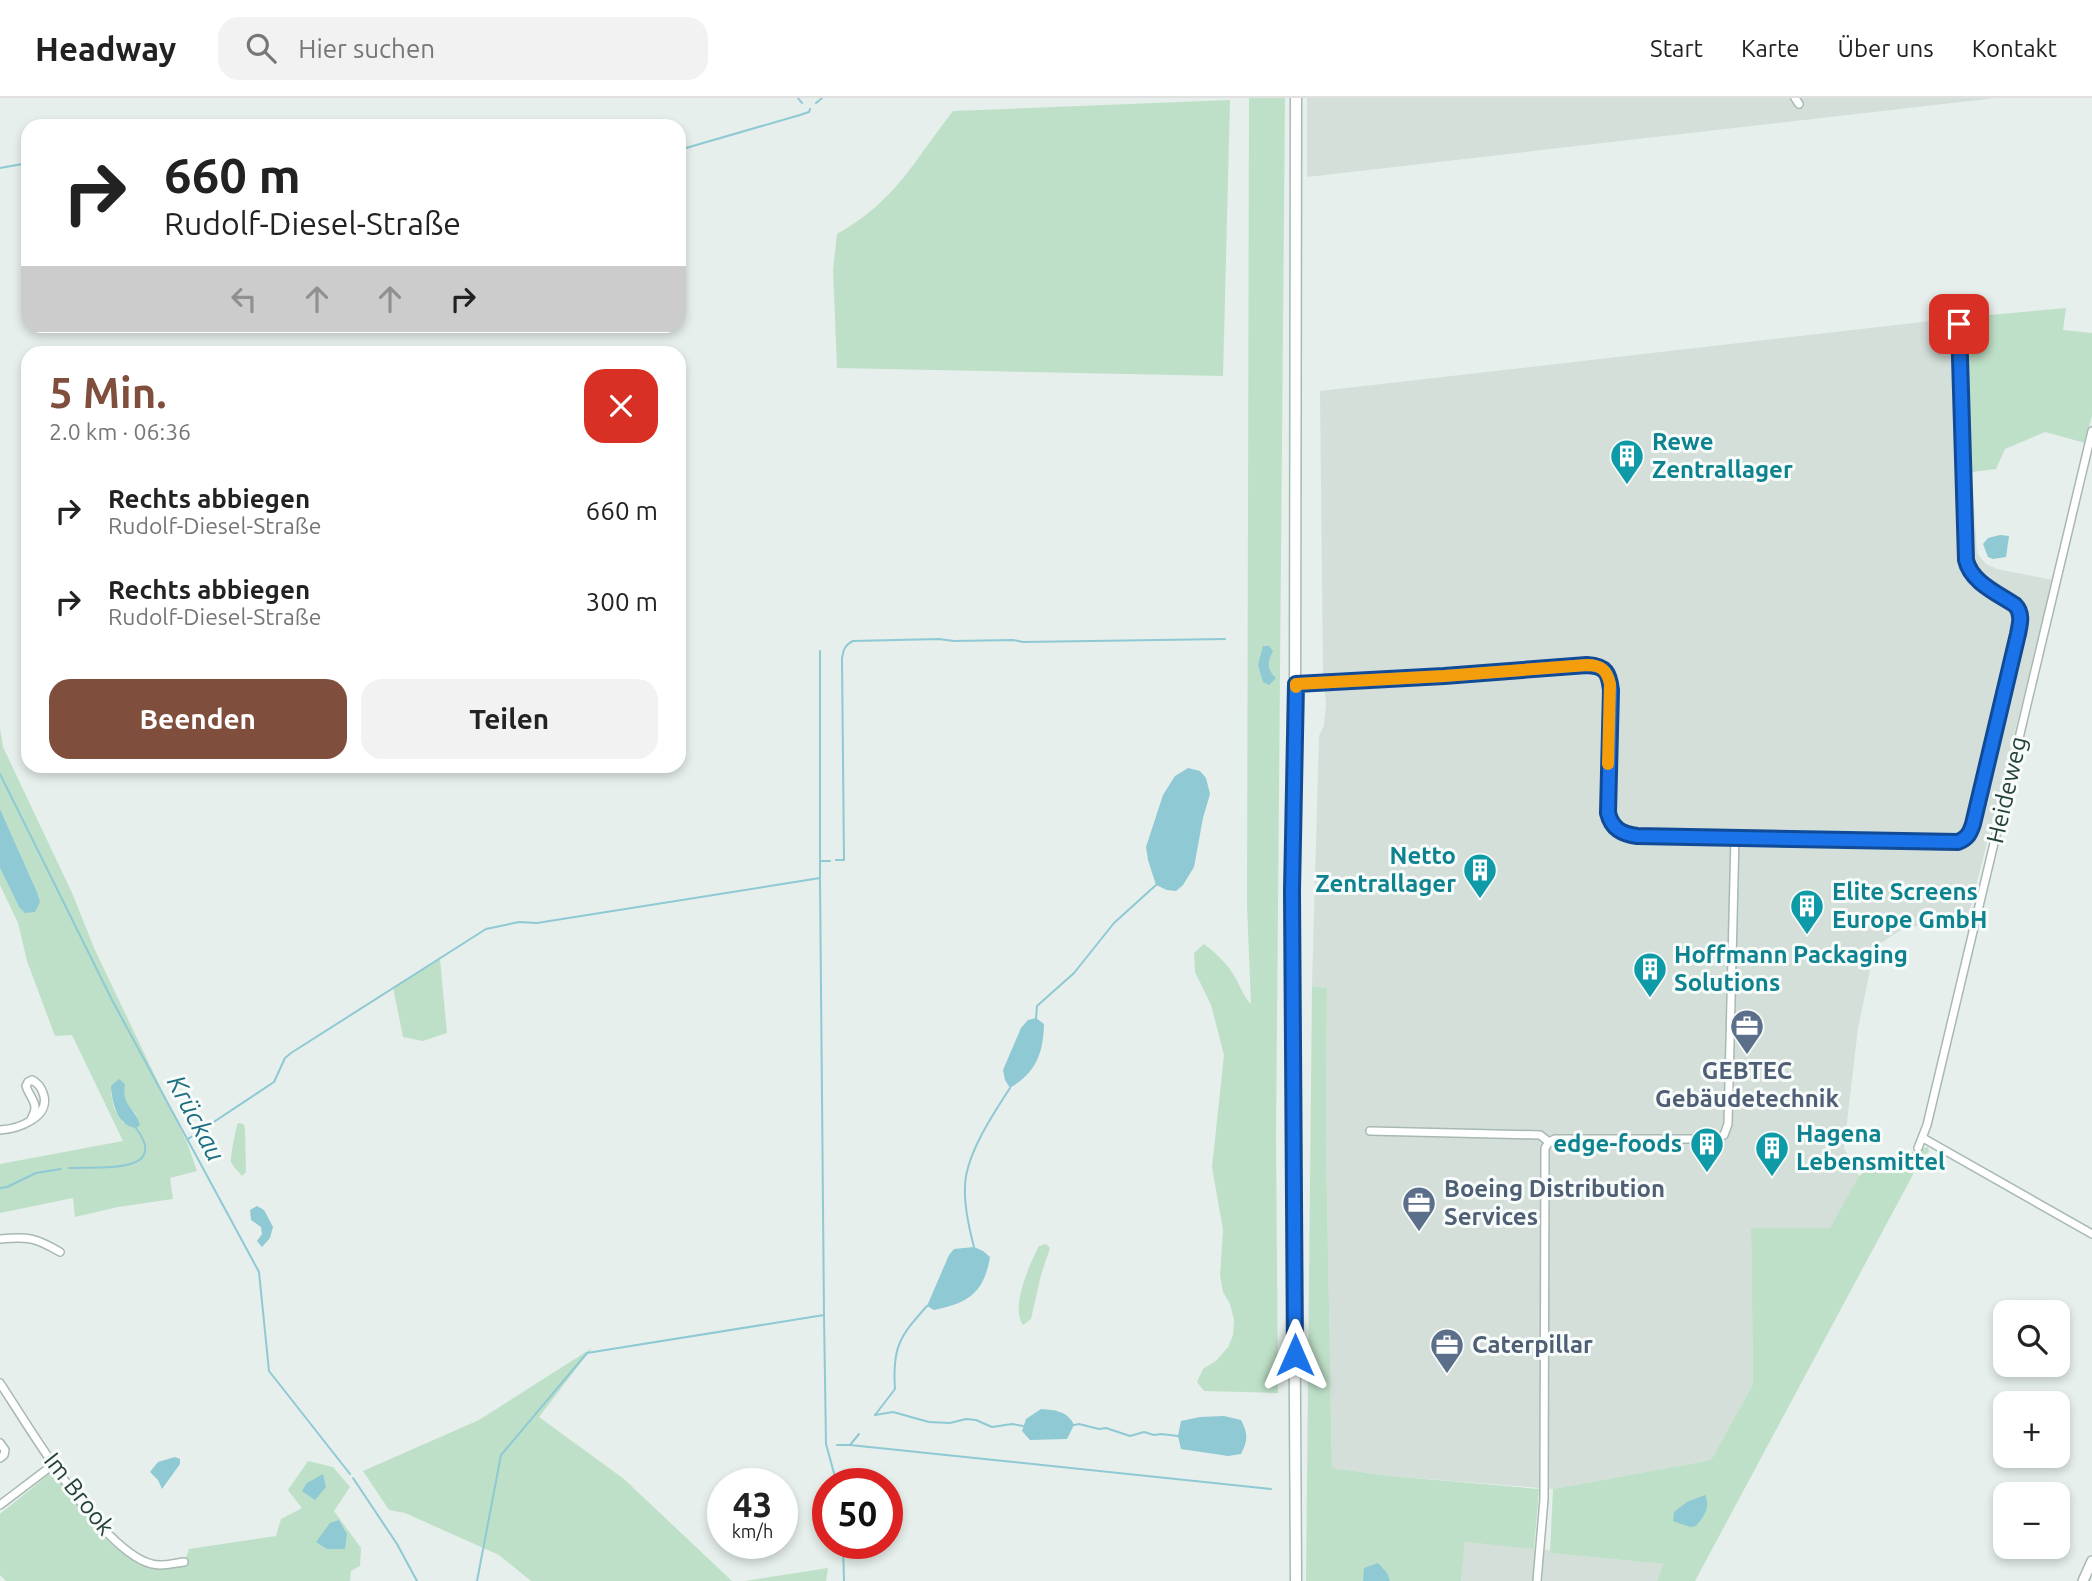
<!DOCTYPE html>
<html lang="de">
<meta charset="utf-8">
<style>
:root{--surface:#fff;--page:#f2f2f2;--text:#222;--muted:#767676;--line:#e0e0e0;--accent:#804e3d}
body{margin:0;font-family:Ubuntu,sans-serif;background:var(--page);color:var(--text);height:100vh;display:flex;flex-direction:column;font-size:26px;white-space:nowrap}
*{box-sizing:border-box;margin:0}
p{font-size:23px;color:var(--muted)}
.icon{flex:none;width:38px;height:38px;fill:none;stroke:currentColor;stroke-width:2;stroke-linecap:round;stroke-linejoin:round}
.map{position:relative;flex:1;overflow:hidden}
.side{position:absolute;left:21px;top:248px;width:665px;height:427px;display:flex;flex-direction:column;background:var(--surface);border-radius:21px;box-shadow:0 4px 10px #0003}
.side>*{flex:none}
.banner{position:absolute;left:21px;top:21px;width:665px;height:214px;border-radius:21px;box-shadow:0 4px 10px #0003;background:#fff;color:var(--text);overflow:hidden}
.fabs{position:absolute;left:1993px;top:1202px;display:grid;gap:14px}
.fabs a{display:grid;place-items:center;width:77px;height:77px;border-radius:14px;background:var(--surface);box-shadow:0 4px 10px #0003;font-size:35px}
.speed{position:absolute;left:707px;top:1370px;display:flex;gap:14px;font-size:35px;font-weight:700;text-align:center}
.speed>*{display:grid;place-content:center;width:91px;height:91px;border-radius:50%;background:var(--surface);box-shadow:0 4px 10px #0003;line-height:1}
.speed small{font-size:18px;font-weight:400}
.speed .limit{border:10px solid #d22;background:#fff;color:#111}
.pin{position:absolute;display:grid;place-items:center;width:60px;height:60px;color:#fff;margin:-30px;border-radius:14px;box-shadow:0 4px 10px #0006}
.me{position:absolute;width:77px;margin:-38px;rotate:0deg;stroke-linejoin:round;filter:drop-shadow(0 0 5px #0008)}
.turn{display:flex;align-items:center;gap:24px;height:147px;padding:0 28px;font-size:32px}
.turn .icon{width:91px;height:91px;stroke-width:2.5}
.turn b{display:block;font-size:49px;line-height:60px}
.lanes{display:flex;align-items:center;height:66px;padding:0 28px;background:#0003;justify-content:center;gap:35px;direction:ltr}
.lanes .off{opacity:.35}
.round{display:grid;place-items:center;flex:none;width:74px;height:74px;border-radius:21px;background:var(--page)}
.overview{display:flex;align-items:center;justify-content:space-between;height:119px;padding:0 28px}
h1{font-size:42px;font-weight:700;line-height:52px;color:var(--accent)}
.primary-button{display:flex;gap:14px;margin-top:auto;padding:14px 28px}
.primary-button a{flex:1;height:80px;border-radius:21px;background:var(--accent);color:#fff;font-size:28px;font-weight:700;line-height:80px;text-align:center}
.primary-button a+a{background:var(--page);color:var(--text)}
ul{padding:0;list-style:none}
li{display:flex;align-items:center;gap:21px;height:91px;padding:0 28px}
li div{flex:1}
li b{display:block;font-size:26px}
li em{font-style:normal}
header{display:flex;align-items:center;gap:42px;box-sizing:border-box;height:98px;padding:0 35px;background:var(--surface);border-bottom:2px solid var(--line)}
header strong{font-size:33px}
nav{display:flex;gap:38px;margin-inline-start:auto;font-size:24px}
.search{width:490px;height:63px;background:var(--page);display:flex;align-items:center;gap:18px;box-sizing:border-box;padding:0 24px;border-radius:21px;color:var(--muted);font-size:26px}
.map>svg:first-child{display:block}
</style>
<header>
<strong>Headway</strong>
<div class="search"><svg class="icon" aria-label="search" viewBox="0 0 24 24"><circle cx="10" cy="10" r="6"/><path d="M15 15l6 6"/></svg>Hier suchen</div>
<nav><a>Start</a><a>Karte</a><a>Über uns</a><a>Kontakt</a></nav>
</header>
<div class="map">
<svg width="2092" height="1483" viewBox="0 0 2092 1483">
<rect width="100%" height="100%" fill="#e6efeb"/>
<!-- built -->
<g fill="#d4dfda">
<polygon points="1307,0 1996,0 1307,79"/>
<polygon points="1966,219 1972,374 1977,455 1986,466 1997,471 2053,482 1967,824 1905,829 1875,849 1858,930 1844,1050 1859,1078 1831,1131 1751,1131 1753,1286 1711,1362 1553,1391 1391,1378 1332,1370 1326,1044 1327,890 1312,888 1319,638 1324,627 1326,606 1323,575 1320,293"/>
<polygon points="1465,1444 1550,1452 1550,1455 1665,1466 1657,1483 1461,1483"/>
</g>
<!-- green -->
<g fill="#bfe0c8" fill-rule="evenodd">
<path d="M1249,0H1285L1276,1039L1278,1295L1204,1293L1197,1284L1203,1271L1217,1262L1228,1249L1233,1237L1234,1222L1230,1206L1223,1194L1220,1177L1223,1132L1212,1069L1224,957L1211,907L1195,874L1194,855L1204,846C1217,856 1228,866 1236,881C1241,890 1244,899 1251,906L1247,808Z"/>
<path d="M1230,2L1223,278L837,270L833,172L837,136C896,103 913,64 953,13Z"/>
<polygon points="2066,210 2063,232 2092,235 2092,317 2085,345 2045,334 2005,351 1996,371 1972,374 1966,219"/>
<path d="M0,630L3,649L73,797L94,850L188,1047L197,1073L170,1080L173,1101L118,1109L75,1119L73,1100L0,1115V1066L123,1043L72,937L55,938L27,863L18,825L0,787V770L19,809L37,794L0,711ZM124,986C122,1001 127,1007 137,1017L123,1025L114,1010L111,995Z"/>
<polygon points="440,861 447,935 423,943 403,939 393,889"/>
<polygon points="1312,888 1327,890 1326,1044 1332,1370 1391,1378 1539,1391 1534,1451 1465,1444 1461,1483 1306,1483"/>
<path d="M238,1025L244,1026L245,1032L246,1074L242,1078C239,1074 233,1069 231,1064C230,1060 236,1029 238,1025Z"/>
<polygon points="1928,1049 1929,1054 1923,1058 1695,1483 1657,1483 1664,1466 1550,1455 1553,1391 1711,1362 1753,1286 1751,1130 1830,1130 1859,1078 1870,1070 1867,1061 1904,1056"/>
<path d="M1046,1146L1050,1150L1041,1177L1031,1221L1023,1227C1010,1210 1030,1165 1039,1148Z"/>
<polygon points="592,1250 539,1319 624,1381 732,1483 531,1483 499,1457 405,1415 389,1412 363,1373 479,1322"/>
<path d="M308,1363L333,1369L350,1389L334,1413L361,1450L360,1468L351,1473L350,1483H6L0,1477V1416L53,1373C81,1410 111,1465 162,1471C168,1472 177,1469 183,1468L189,1451L276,1438L281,1421L302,1410L288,1392Z"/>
<polygon points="828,1470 826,1483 745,1483"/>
</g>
<!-- water -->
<g fill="#8ec9d4">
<polygon points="2000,437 2009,438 2006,459 1993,461 1988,459 1983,446 1988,440"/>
<path d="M1263,548H1269L1273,553C1267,564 1267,572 1276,580L1269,587L1263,584L1258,567Z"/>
<polygon points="1188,670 1200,673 1206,680 1210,696 1203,720 1194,769 1183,787 1176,793 1167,792 1156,787 1148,762 1146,749 1163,697 1175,678"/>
<polygon points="0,711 37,794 40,804 35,814 25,815 19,809 0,770"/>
<path d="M1036,920L1044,926C1043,956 1036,974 1010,990L1005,982L1003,972L1021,930L1028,922Z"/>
<path d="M119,981L125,986C121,1008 135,1009 140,1027L136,1030C117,1028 112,1004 111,988Z"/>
<polygon points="257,1108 264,1112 273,1129 270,1140 262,1149 257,1143 262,1136 261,1129 251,1122 250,1112"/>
<path d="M974,1149L983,1153L990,1159C984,1195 968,1205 934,1212L927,1208L949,1157L954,1151Z"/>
<path d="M1041,1311C1056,1312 1067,1313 1074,1327L1067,1341L1030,1342L1022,1333L1026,1321Z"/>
<path d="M1224,1318L1241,1322C1248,1335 1248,1343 1241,1356L1228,1358L1181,1351L1178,1338L1181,1323L1200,1319Z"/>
<polygon points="175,1359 180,1361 180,1366 162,1391 158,1382 150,1374 158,1364"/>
<polygon points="323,1376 326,1389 315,1402 302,1393 307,1385"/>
<path d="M1705,1397C1711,1409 1704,1418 1696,1428L1690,1429L1673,1423L1674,1414L1687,1404Z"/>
<polygon points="339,1422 347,1436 345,1451 327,1451 316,1444 330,1425"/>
<polygon points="1378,1465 1387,1475 1390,1483 1363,1483 1364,1470"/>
</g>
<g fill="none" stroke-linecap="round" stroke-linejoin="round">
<!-- stream -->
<g stroke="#8ec9d4" stroke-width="2">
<polyline points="798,0 802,5"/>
<polyline points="816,5 822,0"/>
<polyline points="679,52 800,17 809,14 810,11"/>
<polyline points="0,70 28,65"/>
<polyline points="0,676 112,902 259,1174 269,1273 350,1376"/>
<path d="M836,762H844L842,561C843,552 845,547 853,543L939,541L954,543L1013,542L1023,544L1225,541"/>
<polyline points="820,763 830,763"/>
<polyline points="820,781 824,1217"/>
<polyline points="1036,920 1037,908 1074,875 1114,825 1156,787"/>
<polyline points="188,1041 274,984 285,960 291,955 486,831 519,824 537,825 820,780 820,553"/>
<path d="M69,1070C94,1068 172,1078 136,1030"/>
<polyline points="0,1090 7,1089 36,1075 61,1071"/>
<path d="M974,1149C969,1130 964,1109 965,1089C965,1058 993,1016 1010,990"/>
<polyline points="875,1317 893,1314 929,1324 950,1325 966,1321 976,1322 992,1329 1012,1326 1023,1328"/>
<path d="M875,1317L895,1291C892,1249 900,1238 927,1208"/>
<polyline points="1074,1327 1079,1326 1099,1331 1106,1330 1130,1338 1144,1334 1154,1337 1161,1336 1178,1338"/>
<polyline points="837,1347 850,1347 859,1336"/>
<polyline points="850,1347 1271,1391"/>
<polyline points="353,1380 397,1446 417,1483"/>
<polyline points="843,1446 844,1483"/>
<polyline points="477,1483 501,1357 587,1255 824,1217 826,1346 837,1386"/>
</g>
<!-- minor casing -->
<g stroke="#a8b8b2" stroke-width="10">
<g id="minor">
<polyline points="1795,0 1799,6"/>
<path d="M1296,586L1444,578L1587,567C1606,568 1609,575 1611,592L1608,715C1612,731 1622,735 1637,738L1957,743C1968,740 1971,735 1973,725L2018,536C2020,526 2023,515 2015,507C1997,495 1971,484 1966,462L1959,226"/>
<path d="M0,1032C18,1031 52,1019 43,995C41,989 38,985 32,982L28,984L26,988C31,1003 41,1005 30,1023"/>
<polyline points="1370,1033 1540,1037 1549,1044"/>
<polyline points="1923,1040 2092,1136"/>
<polyline points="1918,1050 1927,1027 2092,333"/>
<path d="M0,1141C28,1138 36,1140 60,1154"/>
<path d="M0,1285C29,1329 102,1454 152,1466C162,1469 174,1465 184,1464"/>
<polyline points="0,1345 5,1352 4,1357 0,1360"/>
<polyline points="0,1407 54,1366"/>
<polyline points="1537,1483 1544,1401 1545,1050 1549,1044 1555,1041 1715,1041 1724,1037 1728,1026 1735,739"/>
</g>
</g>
<!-- tertiary casing -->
<g stroke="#a8b8b2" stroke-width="12">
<polyline id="tertiary" points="2083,1483 2092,1463"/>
</g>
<!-- secondary casing -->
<g stroke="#a4bbb3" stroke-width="13">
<polyline id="secondary" points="1296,0 1295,610 1292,793 1296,1483"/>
</g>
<!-- minor -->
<use href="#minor" stroke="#fff" stroke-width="7"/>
<!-- tertiary -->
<use href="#tertiary" stroke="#fff" stroke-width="9"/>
<!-- secondary -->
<use href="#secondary" stroke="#fff" stroke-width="10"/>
</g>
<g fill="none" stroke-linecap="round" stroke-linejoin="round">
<!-- route casing -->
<g stroke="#114b97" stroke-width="18">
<path id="route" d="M1295,1257L1292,793L1296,586L1444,578L1587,567C1606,568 1609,575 1611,592L1608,715C1612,731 1622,736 1637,738L1958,744C1968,740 1970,735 1973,726L2018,536C2020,526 2023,515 2015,507C1997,495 1971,484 1966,462L1959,226"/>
</g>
<!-- route -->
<use href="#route" stroke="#1a73e8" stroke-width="12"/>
<!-- slow -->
<path stroke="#f59e0b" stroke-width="12" d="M1296,589V586L1444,578L1587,567C1601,567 1607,572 1610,586L1608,666"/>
</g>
<!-- icons -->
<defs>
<g id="building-pin" transform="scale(1.75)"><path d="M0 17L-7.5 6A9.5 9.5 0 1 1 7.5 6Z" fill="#0f9aa8" stroke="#f7fbf9"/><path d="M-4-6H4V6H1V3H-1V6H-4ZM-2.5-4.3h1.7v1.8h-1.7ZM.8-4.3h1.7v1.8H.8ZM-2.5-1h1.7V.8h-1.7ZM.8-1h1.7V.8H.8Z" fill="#fff"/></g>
<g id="office-pin" transform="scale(1.75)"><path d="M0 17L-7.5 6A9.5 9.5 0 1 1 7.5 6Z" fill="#5c6f8a" stroke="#f7fbf9"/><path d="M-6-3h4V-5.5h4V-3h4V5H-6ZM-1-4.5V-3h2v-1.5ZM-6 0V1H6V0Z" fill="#fff"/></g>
</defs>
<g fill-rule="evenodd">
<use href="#building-pin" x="1627" y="358"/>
<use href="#building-pin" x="1480" y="772"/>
<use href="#building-pin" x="1807" y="808"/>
<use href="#building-pin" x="1650" y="871"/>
<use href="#office-pin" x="1747" y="928"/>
<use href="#building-pin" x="1707" y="1046"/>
<use href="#building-pin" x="1772" y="1050"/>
<use href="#office-pin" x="1419" y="1105"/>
<use href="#office-pin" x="1447" y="1247"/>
</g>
<g text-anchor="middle" stroke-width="6" stroke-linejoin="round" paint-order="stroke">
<!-- culture labels -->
<g font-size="24" font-weight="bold" fill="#0d838f" stroke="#f7fbf9" text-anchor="start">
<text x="1652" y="352">Rewe<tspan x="1652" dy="28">Zentrallager</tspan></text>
<text x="1456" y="766" text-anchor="end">Netto<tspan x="1456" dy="28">Zentrallager</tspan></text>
<text x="1832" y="802">Elite Screens<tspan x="1832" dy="28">Europe GmbH</tspan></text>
<text x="1674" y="865">Hoffmann Packaging<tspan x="1674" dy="28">Solutions</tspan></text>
<text x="1796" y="1044">Hagena<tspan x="1796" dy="28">Lebensmittel</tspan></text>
<text x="1682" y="1054" text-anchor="end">edge-foods</text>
</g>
<!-- street labels -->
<g font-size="24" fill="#24423a" stroke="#f7fbf9">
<text transform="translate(2007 692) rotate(-77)" y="8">Heideweg</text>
<text transform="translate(79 1396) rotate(52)" y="8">Im Brook</text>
</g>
<!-- service labels -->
<g font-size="24" font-weight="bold" fill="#4e5e75" stroke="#f7fbf9" text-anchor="start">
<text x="1747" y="981" text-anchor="middle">GEBTEC<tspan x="1747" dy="28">Gebäudetechnik</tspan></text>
<text x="1444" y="1099">Boeing Distribution<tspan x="1444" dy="28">Services</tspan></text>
<text x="1472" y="1255">Caterpillar</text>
</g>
<!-- water labels -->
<g font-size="26" font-style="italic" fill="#1c6f80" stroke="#f7fbf9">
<text transform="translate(196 1020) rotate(62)" y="9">Krückau</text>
</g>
</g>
</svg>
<div class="fabs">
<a><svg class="icon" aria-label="search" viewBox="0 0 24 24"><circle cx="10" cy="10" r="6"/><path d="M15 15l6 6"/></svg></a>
<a>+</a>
<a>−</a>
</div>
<div class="speed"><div>43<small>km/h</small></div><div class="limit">50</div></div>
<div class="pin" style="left:1959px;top:226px;background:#d93025"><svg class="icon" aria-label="arrive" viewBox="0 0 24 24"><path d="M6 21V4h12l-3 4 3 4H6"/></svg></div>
<svg class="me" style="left:1295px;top:1257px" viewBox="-20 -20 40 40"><path d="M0-17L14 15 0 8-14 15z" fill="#1a73e8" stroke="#fff" stroke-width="4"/></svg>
<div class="banner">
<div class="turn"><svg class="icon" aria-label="right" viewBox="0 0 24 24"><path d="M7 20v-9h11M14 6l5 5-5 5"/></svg><div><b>660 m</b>Rudolf-Diesel-Straße</div></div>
<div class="lanes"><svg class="icon off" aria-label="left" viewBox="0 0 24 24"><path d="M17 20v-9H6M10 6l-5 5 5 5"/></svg><svg class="icon off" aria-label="ahead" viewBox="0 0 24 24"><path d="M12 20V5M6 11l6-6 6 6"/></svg><svg class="icon off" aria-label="ahead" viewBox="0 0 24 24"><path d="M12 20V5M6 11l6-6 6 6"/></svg><svg class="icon" aria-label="right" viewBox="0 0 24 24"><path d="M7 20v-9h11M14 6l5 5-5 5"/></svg></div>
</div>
<section class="side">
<div class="overview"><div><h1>5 Min.</h1><p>2.0 km · 06:36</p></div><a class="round" style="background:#d93025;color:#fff"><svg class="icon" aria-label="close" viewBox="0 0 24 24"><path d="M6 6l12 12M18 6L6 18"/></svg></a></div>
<ul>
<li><svg class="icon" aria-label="right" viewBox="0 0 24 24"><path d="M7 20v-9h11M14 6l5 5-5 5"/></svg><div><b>Rechts abbiegen</b><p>Rudolf-Diesel-Straße</p></div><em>660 m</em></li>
<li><svg class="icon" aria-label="right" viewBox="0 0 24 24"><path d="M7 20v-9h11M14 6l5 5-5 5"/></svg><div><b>Rechts abbiegen</b><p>Rudolf-Diesel-Straße</p></div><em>300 m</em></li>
</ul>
<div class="primary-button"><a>Beenden</a><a>Teilen</a></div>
</section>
</div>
